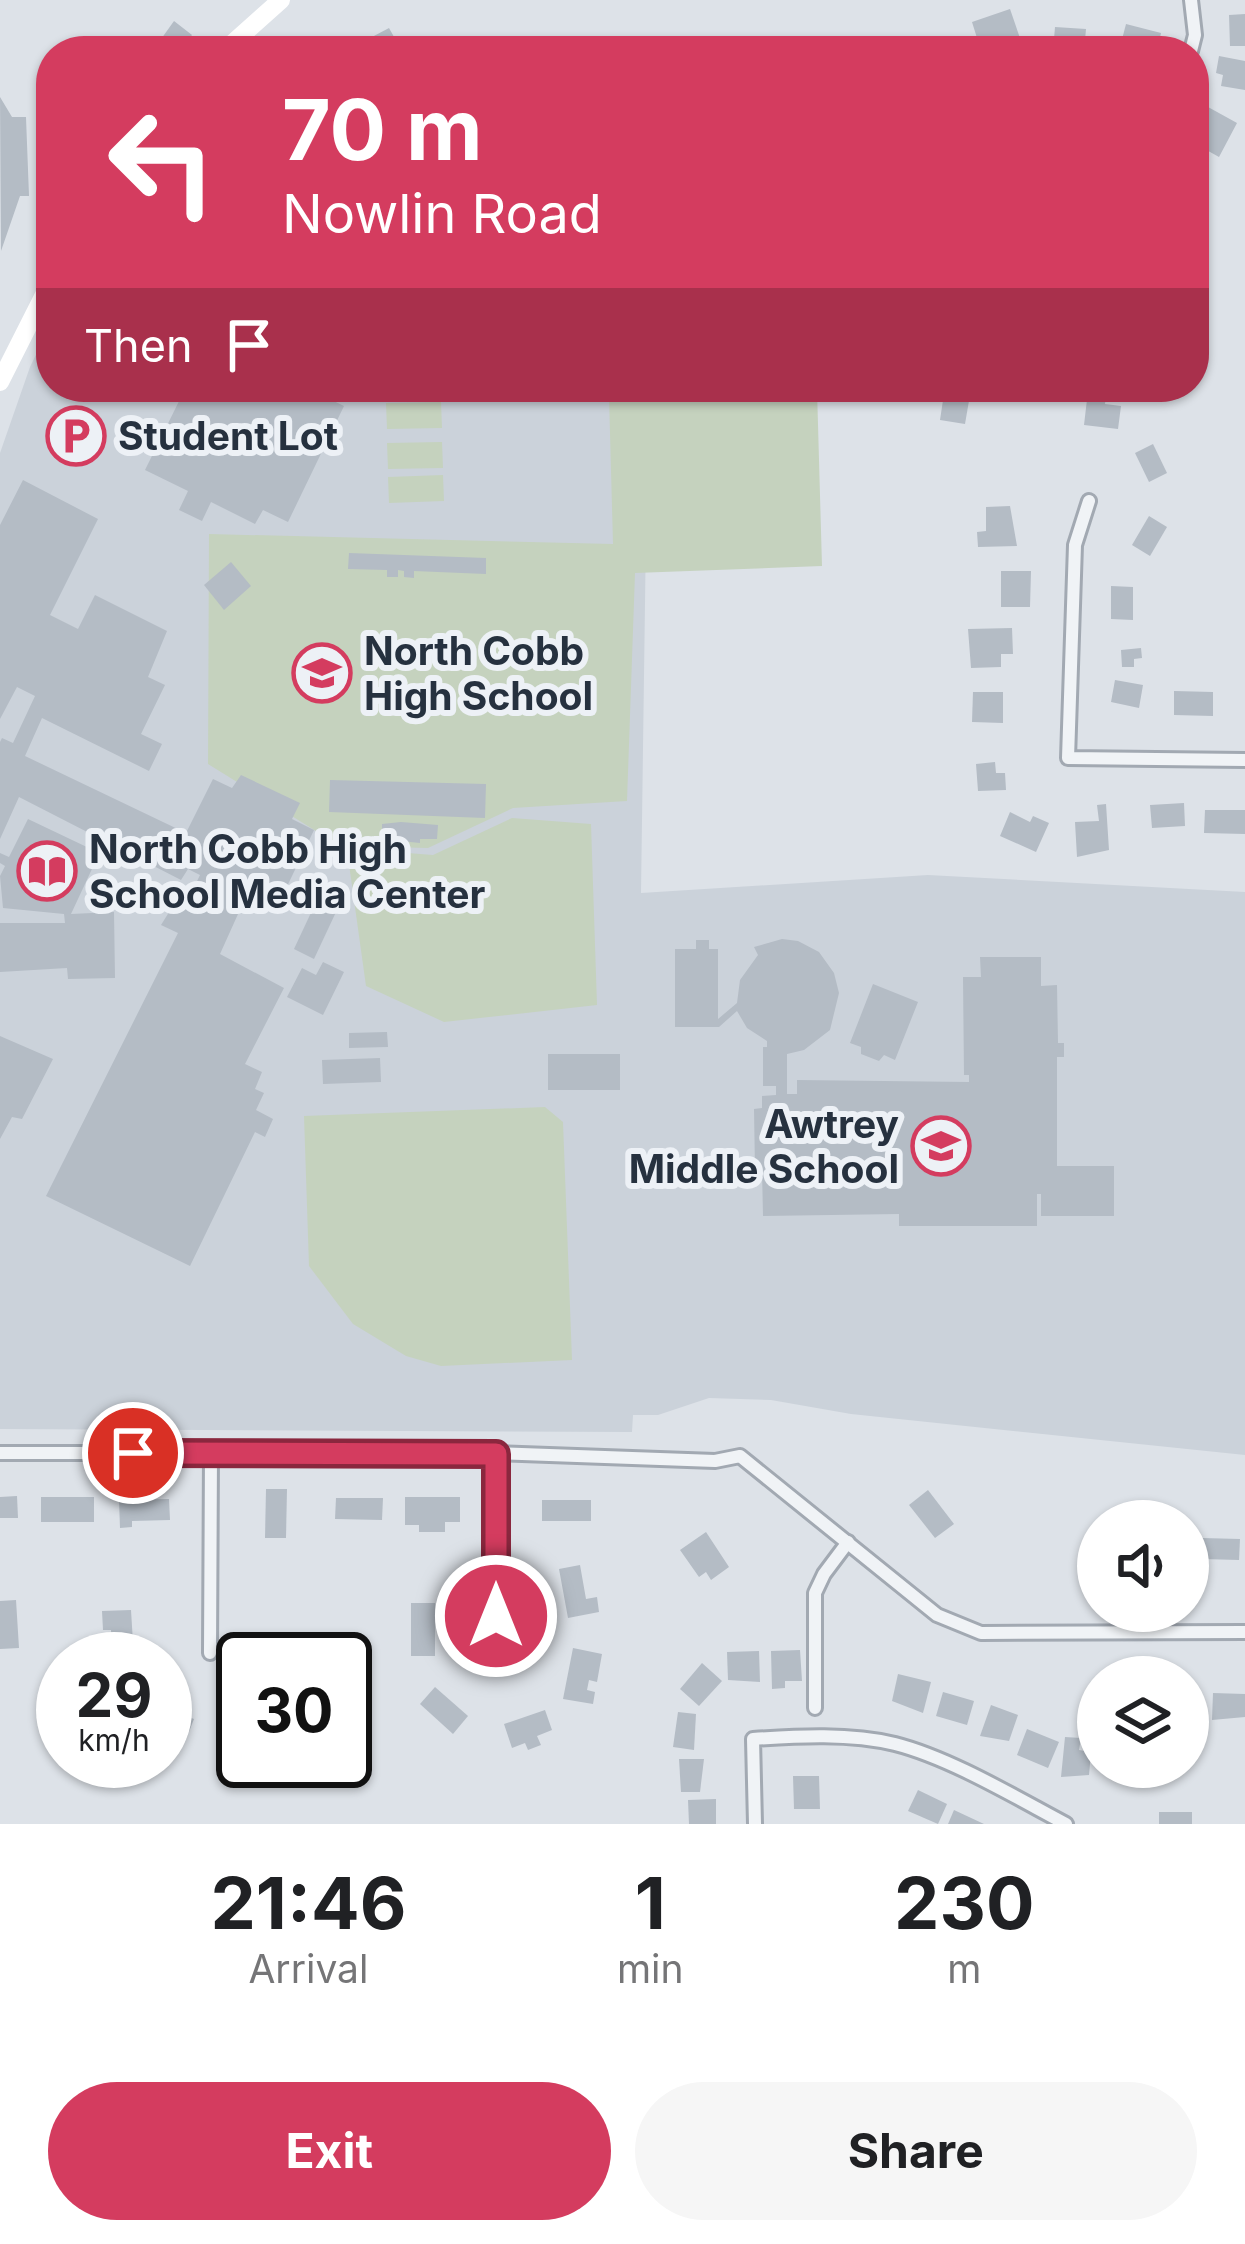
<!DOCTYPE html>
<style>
:root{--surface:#fff;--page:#f6f6f6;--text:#202124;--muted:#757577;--accent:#d43c5f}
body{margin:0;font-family:Inter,sans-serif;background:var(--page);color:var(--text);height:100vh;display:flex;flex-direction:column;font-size:45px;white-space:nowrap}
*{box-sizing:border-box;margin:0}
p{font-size:39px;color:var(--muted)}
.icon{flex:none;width:66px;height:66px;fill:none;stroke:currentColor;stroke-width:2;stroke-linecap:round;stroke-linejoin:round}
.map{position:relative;height:1824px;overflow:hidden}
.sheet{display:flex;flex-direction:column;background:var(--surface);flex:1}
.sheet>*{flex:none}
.guide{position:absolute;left:36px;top:36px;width:1173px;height:366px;border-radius:48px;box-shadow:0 3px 9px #0004;background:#d43c5f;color:#fff;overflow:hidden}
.tools{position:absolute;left:1077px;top:1500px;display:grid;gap:24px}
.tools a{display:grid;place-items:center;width:132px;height:132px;border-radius:50%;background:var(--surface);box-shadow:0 3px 9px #0004;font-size:60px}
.speed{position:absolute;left:36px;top:1632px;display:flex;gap:24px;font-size:60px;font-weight:700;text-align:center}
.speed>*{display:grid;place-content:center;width:156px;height:156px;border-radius:50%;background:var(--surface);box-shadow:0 3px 9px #0004;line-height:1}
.speed small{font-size:30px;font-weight:400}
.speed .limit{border:6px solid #111;border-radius:18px;background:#fff;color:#111}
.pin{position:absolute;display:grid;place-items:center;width:102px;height:102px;color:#fff;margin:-51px;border:6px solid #fff;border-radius:50%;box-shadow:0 3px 12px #0007}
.me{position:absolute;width:132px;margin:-66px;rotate:0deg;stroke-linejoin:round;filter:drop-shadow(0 0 9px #0008)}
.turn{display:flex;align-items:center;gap:42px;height:252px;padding:0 48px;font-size:54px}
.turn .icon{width:156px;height:156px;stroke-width:2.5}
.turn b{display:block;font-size:84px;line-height:102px}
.then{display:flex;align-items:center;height:114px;padding:0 48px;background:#0003;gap:24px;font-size:45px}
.eta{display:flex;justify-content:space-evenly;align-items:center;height:204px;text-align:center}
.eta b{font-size:72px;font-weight:700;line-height:84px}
.button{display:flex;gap:24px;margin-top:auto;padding:24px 48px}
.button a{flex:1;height:138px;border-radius:72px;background:var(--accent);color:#fff;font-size:48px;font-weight:700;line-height:138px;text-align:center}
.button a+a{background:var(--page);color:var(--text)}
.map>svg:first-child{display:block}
</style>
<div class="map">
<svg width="1245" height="1824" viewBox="0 0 1245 1824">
<rect width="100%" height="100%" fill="#dde2e8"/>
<!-- built -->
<polygon fill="#cbd2da" points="51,324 51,387 648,387 641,893 928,875 1245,892 1245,1455 851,1414 771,1400 709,1398 658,1415 633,1415 632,1432 0,1429 0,453 30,367"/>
<!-- green -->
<g fill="#c5d2be">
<polygon points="817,389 822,566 635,573 627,801 513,808 428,848 340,846 208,764 209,534 613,544 609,396"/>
<polygon points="441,402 442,428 387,429 386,403"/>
<polygon points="442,442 443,468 388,469 387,443"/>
<polygon points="443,475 444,501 389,503 388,477"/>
<polygon points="512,818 591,824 597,1005 444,1022 366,986 348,857 357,849 433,855"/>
<polygon points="545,1107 563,1122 572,1360 441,1366 406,1356 353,1324 309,1266 304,1116"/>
</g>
<!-- building -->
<g fill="#b4bcc5">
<polygon points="1010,9 1021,41 981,51 972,22"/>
<polygon points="1245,14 1245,46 1230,46 1229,15"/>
<polygon points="174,21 192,35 180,51 171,51 159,42"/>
<polygon points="1126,24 1161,33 1157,51 1119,51"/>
<polygon points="1055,27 1086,29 1084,51 1053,51"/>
<polygon points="389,28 402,51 380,51 372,37"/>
<polygon points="1219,56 1245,61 1245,90 1221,86 1223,75 1216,73"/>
<polygon points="0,97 12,117 26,117 29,196 20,196 1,251"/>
<polygon points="1199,102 1237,123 1219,157 1194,143 1200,122 1194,118 1194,112"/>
<polygon points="186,387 305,387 344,406 288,522 263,510 255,524 211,502 202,521 179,510 188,491 145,470"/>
<polygon points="945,387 971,389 965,424 940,420"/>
<polygon points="1088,391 1106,394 1105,404 1121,406 1118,429 1084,425"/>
<polygon points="1153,444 1167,473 1149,482 1135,453"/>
<polygon points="23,480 98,519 50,615 78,629 95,595 167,631 148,677 165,685 141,734 162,744 149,771 42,718 25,756 186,833 213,779 232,788 241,775 300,803 292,819 314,830 281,899 262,889 253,908 243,903 220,954 284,988 245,1064 262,1072 255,1089 264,1093 256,1110 273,1119 265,1137 255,1132 190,1266 46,1196 178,933 161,925 171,909 182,912 200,875 188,869 181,880 105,841 71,914 114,912 115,978 68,979 67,968 0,972 0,923 65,923 64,914 3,908 0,876 5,866 0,863 0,853 9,857 28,819 91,849 97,837 19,797 0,839 0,742 2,738 13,743 35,696 17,687 0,719 0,525"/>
<polygon points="1010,506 1017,546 978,547 977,532 986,531 986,507"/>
<polygon points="1149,516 1167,527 1150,556 1132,545"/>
<polygon points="349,553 486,558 486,574 414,571 414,578 404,577 404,571 398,570 398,577 387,577 387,570 348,569"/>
<polygon points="231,562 251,586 224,610 204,585"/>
<polygon points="1001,571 1031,571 1030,607 1001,607"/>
<polygon points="1111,586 1133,587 1133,620 1111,619"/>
<polygon points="1012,628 1013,654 1001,654 1001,667 971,668 968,629"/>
<polygon points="1141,648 1142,658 1134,659 1134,667 1122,667 1121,650"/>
<polygon points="1115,680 1143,685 1139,708 1111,702"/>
<polygon points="1174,691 1213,692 1213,716 1174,715"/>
<polygon points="973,692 1003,692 1003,723 972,722"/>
<polygon points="995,762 996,773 1005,773 1006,790 978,791 976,764"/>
<polygon points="330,780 486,784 485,818 329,812"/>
<polygon points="1184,803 1185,826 1152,828 1150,805"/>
<polygon points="1106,804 1109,850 1077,857 1075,822 1099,821 1097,805"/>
<polygon points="1205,810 1245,810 1245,834 1204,833"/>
<polygon points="1010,812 1030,822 1033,816 1049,823 1036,852 1000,836"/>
<polygon points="401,822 438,825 437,839 420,839 420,843 382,839 382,824"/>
<polygon points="316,902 336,912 314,959 294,949"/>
<polygon points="782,939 798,941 819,952 834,973 839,993 830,1030 804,1050 787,1054 787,1094 797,1094 797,1080 969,1082 969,1075 964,1075 963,977 981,977 980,957 1041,957 1041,986 1057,985 1058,1043 1064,1043 1064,1057 1057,1057 1057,1166 1114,1166 1114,1216 1041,1216 1041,1194 1037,1194 1037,1226 899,1226 899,1214 763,1216 762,1170 755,1170 754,1109 762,1108 762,1096 776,1095 776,1086 763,1086 763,1047 767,1047 767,1041 747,1028 737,1011 719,1027 675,1027 675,949 696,949 696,940 709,940 709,949 718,949 718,1019 737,1003 740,980 758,955 754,947"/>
<polygon points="323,962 344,972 323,1015 287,997 302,968 316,975"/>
<polygon points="873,984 918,1002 895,1060 884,1055 879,1061 861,1054 861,1047 850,1043"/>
<polygon points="387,1032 388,1047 349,1048 349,1033"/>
<polygon points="0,1036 53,1059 22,1119 12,1117 0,1139"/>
<rect x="548" y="1054" width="72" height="36"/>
<polygon points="380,1058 381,1082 323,1084 322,1060"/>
<polygon points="266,1489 287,1489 286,1538 265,1538"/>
<polygon points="928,1490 954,1524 935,1538 909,1505"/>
<polygon points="17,1496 18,1518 0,1518 0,1497"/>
<rect x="41" y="1497" width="53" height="25"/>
<polygon points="405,1497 460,1497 460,1522 445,1522 445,1532 419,1532 419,1525 405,1525"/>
<polygon points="336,1498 383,1498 382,1520 335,1519"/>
<polygon points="169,1499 170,1520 132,1521 132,1527 120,1528 119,1500"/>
<rect x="542" y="1500" width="49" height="21"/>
<polygon points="706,1532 729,1567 711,1580 706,1572 699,1577 680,1550"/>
<polygon points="1098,1536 1098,1560 1089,1560 1087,1537"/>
<polygon points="1202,1538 1240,1539 1239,1560 1202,1559"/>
<polygon points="580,1565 586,1599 597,1597 599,1612 568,1618 559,1569"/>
<polygon points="16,1600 19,1648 0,1649 0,1601"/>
<rect x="411" y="1603" width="24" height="53"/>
<polygon points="131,1610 134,1659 112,1659 111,1630 103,1630 102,1611"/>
<polygon points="573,1648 602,1654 597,1682 589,1680 587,1690 595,1692 593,1704 563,1699"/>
<polygon points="800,1650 802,1681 785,1681 785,1688 772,1689 771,1651"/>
<polygon points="759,1651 760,1682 728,1680 727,1652"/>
<polygon points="702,1663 722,1681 699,1706 680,1689"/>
<polygon points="898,1674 931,1682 923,1713 892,1701"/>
<polygon points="435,1687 468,1716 453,1734 420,1704"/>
<polygon points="943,1692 974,1701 967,1725 936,1716"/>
<polygon points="1213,1693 1245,1694 1245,1717 1212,1720"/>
<polygon points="991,1705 1018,1715 1009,1741 980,1736"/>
<polygon points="165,1707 194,1719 185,1742 165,1734"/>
<polygon points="545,1710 552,1730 537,1736 541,1745 528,1750 525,1743 512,1748 504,1724"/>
<polygon points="678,1712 696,1714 694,1750 673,1747"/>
<polygon points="1027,1729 1059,1742 1048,1768 1017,1755"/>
<polygon points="1065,1737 1081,1738 1079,1750 1091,1752 1089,1775 1061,1777"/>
<polygon points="679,1759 704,1759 700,1792 681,1792"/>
<polygon points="793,1776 819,1776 820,1809 794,1809"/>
<polygon points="918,1790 947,1804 938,1824 908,1811"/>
<polygon points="716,1799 716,1824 689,1824 688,1800"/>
<polygon points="954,1810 984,1824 948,1824"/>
<rect x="1159" y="1812" width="33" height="12"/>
</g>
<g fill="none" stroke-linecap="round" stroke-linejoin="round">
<!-- minor casing -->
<g stroke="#a2a9b2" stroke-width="18">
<g id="minor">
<polyline points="1191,0 1195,35 1191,51"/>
<polyline points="1089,501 1075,545 1068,758 1245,760"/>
<polyline points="0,1453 496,1453 715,1461 740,1456 937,1615 981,1633 1245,1632"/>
<polyline points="210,1653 211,1453"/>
<polyline points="496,1656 496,1453"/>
<polyline points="815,1708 815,1593 824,1574 848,1542"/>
<path d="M755,1824L753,1739C798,1736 850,1733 895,1744C950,1758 1015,1797 1066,1824"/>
</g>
</g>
<!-- minor -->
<use href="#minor" stroke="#f0f3f6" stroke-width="12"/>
<!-- secondary -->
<g stroke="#fff" stroke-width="18">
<polyline points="224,51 281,0"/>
<polyline points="0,382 51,281"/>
</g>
</g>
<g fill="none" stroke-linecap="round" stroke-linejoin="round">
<!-- route casing -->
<g stroke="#8a273e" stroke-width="30">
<polyline id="route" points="133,1453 496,1454 496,1616"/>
</g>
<!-- route -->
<use href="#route" stroke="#d43c5f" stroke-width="21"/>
</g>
<!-- icons -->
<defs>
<g id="parking-ring" transform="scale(3)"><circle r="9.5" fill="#edf1f6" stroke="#d43c5f" stroke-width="1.5"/><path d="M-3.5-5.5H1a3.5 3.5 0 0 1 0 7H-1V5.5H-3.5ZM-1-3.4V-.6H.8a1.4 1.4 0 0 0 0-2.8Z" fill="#d43c5f"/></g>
<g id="school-ring" transform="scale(3)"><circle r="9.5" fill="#edf1f6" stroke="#d43c5f" stroke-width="1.5"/><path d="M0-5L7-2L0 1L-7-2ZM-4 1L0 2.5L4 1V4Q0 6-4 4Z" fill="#d43c5f"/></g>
<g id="library-ring" transform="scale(3)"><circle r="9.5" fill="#edf1f6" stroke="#d43c5f" stroke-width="1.5"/><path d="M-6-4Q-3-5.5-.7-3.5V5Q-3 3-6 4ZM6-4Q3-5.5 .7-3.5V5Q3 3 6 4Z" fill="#d43c5f"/></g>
</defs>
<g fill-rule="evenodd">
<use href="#parking-ring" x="76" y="436"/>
<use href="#school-ring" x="322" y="673"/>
<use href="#library-ring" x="47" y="871"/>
<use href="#school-ring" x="941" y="1146"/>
</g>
<g text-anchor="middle" stroke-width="12" stroke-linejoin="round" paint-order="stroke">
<!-- poi labels -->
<g font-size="39" font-weight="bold" fill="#26313f" stroke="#edf1f6" text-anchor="start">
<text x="118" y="450">Student Lot</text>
<text x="364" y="665">North Cobb<tspan x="364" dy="45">High School</tspan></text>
<text x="89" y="863">North Cobb High<tspan x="89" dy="45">School Media Center</tspan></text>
<text x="899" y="1138" text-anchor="end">Awtrey<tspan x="899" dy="45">Middle School</tspan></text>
</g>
</g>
</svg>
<div class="tools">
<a><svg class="icon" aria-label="sound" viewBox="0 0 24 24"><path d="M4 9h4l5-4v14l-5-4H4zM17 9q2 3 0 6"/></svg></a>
<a><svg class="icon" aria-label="layers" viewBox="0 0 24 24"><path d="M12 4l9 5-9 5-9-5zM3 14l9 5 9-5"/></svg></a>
</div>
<div class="speed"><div>29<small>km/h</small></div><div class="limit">30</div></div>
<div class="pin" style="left:133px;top:1453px;background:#d93025"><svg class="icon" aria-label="arrive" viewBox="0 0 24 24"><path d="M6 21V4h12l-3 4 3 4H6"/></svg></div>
<svg class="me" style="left:496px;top:1616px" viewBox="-20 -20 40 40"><circle r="17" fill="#d43c5f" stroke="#fff" stroke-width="3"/><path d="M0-11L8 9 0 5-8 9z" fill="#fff"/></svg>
<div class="guide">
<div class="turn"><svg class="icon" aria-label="left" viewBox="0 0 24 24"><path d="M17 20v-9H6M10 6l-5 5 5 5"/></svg><div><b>70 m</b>Nowlin Road</div></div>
<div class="then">Then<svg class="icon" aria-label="arrive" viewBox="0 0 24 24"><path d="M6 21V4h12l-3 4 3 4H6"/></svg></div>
</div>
</div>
<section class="sheet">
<div class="eta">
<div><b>21:46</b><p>Arrival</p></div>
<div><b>1</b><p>min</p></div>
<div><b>230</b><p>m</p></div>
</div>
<div class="button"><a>Exit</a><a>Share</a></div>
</section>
